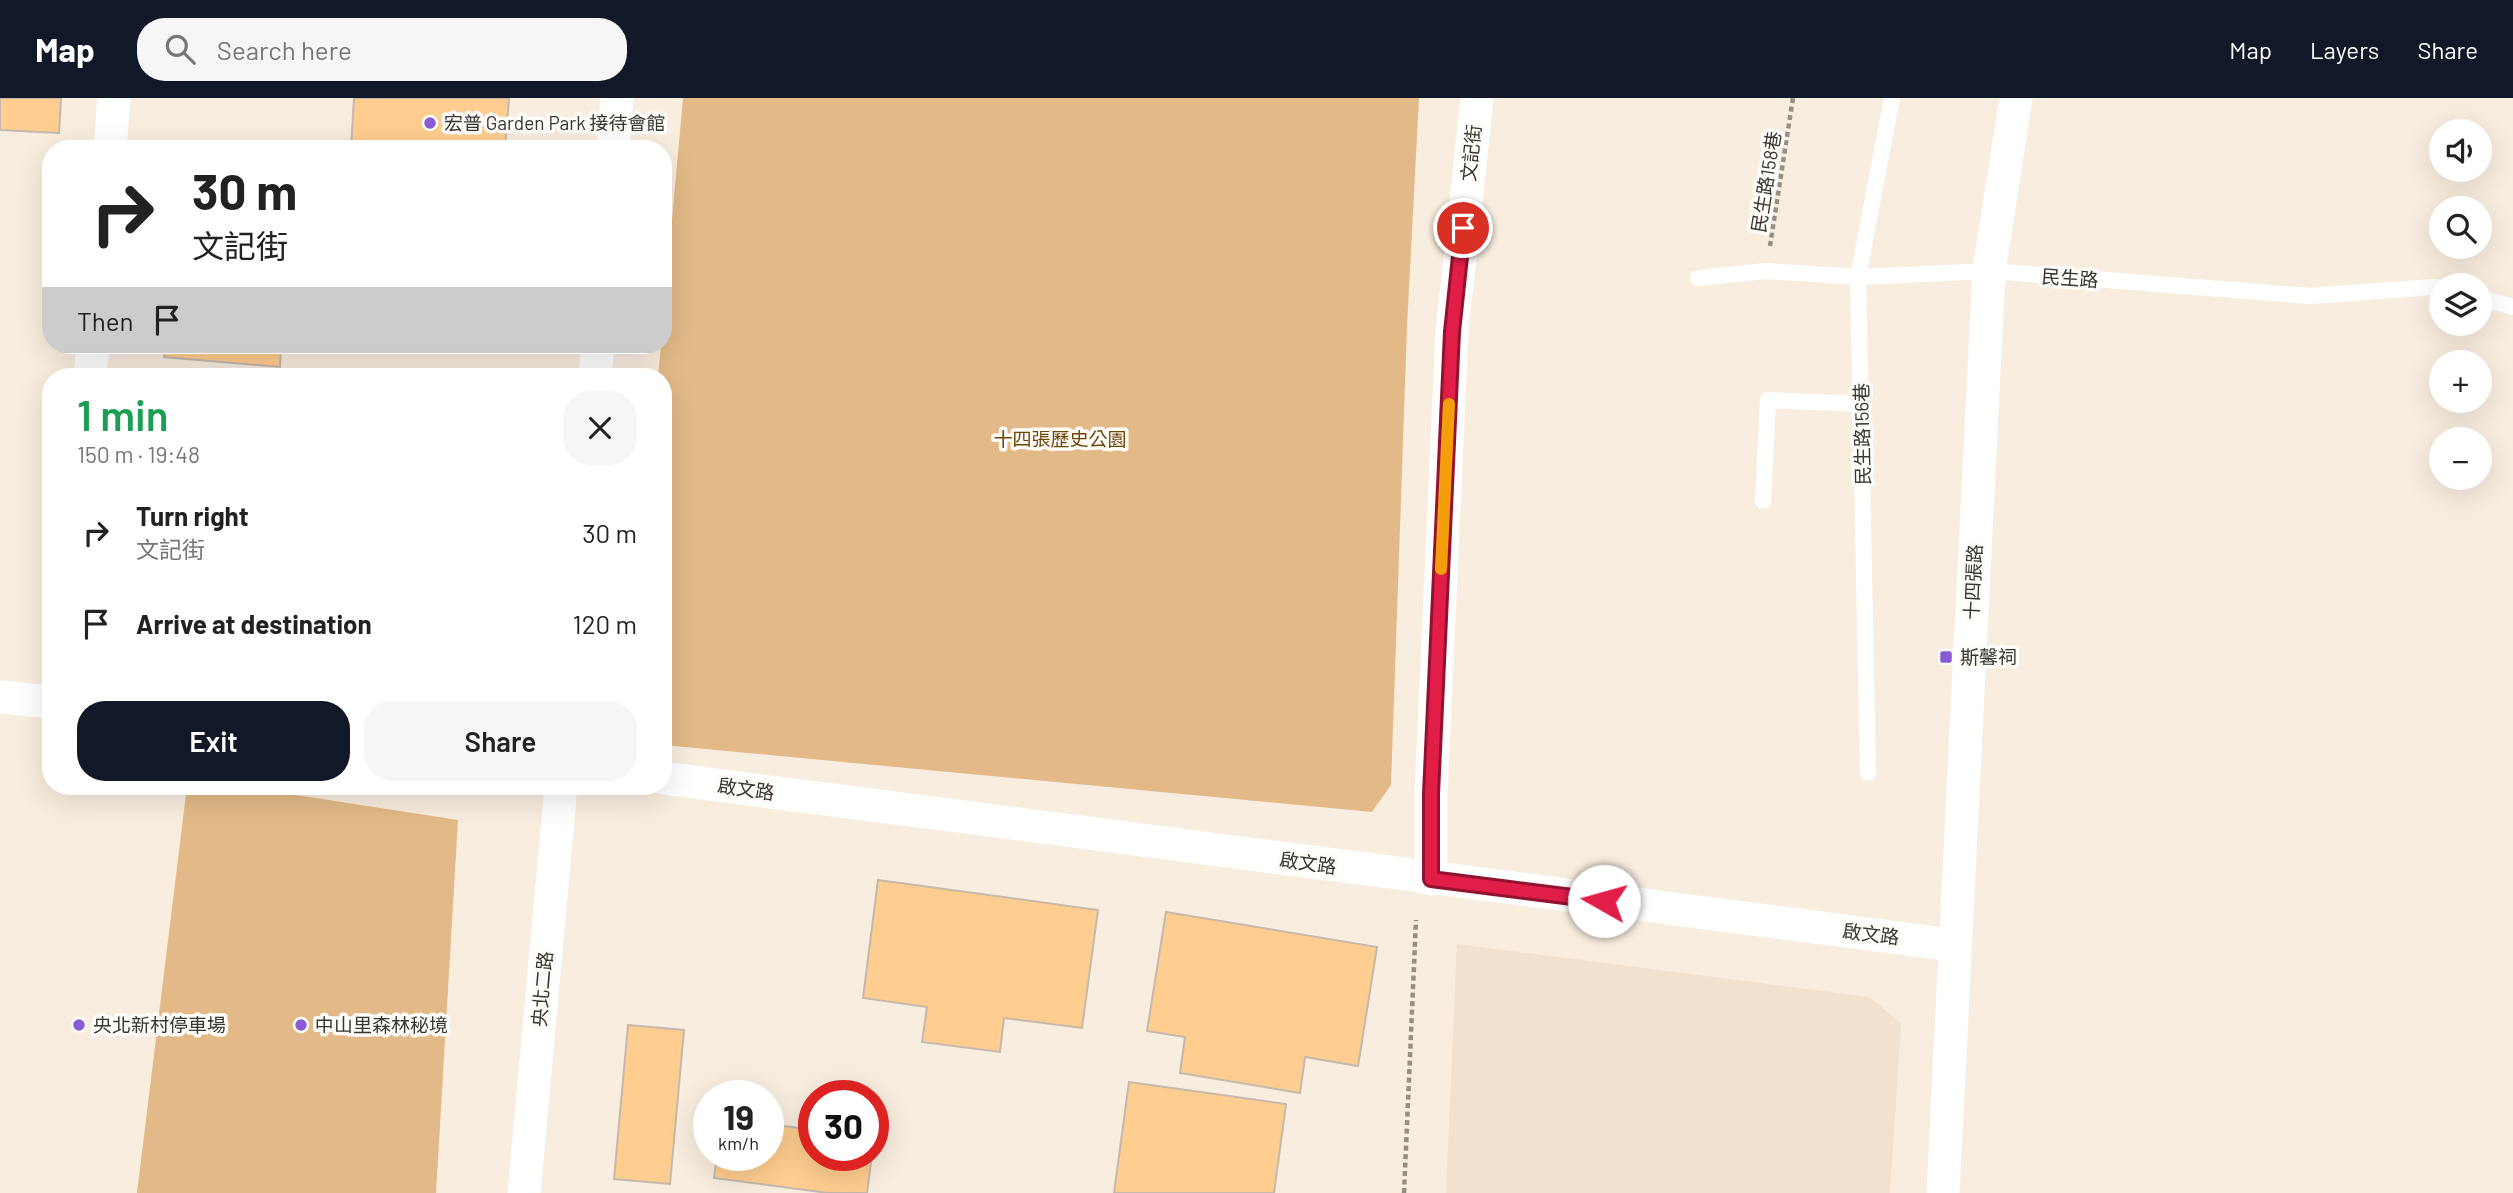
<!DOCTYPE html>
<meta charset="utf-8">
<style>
:root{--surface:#fff;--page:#f6f6f6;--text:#222;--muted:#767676;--accent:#111827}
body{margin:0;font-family:Barlow,"Noto Sans TC",sans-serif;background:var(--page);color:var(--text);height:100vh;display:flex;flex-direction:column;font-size:26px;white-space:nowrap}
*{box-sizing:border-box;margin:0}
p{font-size:23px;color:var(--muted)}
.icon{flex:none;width:38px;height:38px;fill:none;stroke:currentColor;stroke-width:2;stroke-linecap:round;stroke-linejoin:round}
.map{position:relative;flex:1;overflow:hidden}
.drawer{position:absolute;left:42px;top:270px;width:630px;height:427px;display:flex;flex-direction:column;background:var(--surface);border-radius:28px;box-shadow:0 7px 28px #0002}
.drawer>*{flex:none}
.banner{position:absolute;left:42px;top:42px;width:630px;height:214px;border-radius:28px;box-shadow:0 7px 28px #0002;background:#fff;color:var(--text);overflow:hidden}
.buttons{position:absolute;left:2429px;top:21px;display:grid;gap:14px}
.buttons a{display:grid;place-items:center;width:63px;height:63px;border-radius:50%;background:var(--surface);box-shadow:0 7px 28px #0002;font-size:35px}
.speed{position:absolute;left:693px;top:982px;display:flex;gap:14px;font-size:35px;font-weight:700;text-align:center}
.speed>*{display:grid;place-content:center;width:91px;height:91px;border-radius:50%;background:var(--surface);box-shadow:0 7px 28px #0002;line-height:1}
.speed small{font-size:18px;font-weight:400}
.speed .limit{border:10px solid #d22;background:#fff;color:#111}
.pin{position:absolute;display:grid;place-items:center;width:60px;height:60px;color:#fff;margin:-30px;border:4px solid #fff;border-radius:50%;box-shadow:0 2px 7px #0007}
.me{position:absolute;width:77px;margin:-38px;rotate:277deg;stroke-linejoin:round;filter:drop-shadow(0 0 5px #0008)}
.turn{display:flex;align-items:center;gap:24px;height:147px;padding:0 35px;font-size:32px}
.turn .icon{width:91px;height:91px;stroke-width:2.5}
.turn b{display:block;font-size:49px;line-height:60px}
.then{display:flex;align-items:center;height:66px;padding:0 35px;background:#0003;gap:14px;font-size:26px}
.round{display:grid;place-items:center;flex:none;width:74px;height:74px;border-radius:28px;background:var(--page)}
.overview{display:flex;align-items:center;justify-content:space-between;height:119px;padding:0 35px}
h1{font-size:42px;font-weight:600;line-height:52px;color:#1e9e55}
.primary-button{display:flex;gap:14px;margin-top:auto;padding:14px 35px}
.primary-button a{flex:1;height:80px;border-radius:28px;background:var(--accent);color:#fff;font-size:28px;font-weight:600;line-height:80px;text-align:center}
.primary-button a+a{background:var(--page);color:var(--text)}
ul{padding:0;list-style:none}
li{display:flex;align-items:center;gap:21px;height:91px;padding:0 35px}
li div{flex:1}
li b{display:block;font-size:26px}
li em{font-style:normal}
header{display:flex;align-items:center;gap:42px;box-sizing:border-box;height:98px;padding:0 35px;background:var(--accent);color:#fff}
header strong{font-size:33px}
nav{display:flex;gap:38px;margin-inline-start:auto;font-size:24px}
.search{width:490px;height:63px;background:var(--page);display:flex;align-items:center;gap:18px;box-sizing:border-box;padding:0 24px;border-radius:28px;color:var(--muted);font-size:26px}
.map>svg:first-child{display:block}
</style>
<header>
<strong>Map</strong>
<div class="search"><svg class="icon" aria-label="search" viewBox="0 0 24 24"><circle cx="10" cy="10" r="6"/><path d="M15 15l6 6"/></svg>Search here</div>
<nav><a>Map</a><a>Layers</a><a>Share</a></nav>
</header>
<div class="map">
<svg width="2513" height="1095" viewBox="0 0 2513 1095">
<rect width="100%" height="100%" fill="#f9eddf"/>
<!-- built -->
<polygon fill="#f2e1ce" points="1457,846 1869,899 1901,925 1890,1095 1446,1095"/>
<!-- green -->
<g fill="#e3ba87">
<polygon points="683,0 1419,0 1407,229 1391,687 1372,714 663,647 663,278 658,278 661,247 663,247 663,221"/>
<polygon points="187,688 237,688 458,722 436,1095 137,1095"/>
</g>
<!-- building -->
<g fill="#ffcd8f" stroke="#c4b9ac" stroke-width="2">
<polygon points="0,0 61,0 59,35 0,32"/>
<polygon points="354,0 509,0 505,51 351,51"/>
<polygon points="165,247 281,247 280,269 164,259"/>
<polygon points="878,782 1098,812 1082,930 1004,920 1000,954 922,944 927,909 863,900"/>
<polygon points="1166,814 1377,849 1358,968 1305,959 1300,995 1180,975 1185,939 1147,933"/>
<polygon points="628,927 684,932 670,1086 614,1081"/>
<polygon points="1129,984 1286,1006 1274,1095 1114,1095"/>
<polygon points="768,1026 814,1032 814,1057 872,1057 867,1095 828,1095 714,1080 717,1057 768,1057"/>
</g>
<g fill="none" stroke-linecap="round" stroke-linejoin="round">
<!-- path -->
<g stroke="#968e84" stroke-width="4.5" stroke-dasharray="5 3.5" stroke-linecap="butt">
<polyline points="1770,148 1793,0"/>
<polyline points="1404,1095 1416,822"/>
</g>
<!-- lane -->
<g stroke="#fff" stroke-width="16">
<polyline points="1698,180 1766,173 1858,179 1989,173 2310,198 2434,189 2441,190"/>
<polyline points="2480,200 2513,209"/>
<polyline points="1763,403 1768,302 1861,306"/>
<polyline points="1868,675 1858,179 1892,0"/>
</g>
<!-- street -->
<g stroke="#fff" stroke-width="33">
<polyline points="110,51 114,0"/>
<polyline points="613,51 617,0"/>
<polyline points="90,278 93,247"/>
<polyline points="595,278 598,247"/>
<polyline points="0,599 51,604"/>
<polyline points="663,680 1953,847"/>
<polyline points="1431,781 1431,696 1452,234 1477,0"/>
<polyline points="524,1095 561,688"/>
<polyline points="1943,1095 1989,173 2016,0"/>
</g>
</g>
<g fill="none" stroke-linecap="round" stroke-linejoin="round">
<!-- route casing -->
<g stroke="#92132f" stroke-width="18">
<polyline id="route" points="1463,130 1452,234 1431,696 1431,781 1604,803"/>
</g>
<!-- route -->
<use href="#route" stroke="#e11d48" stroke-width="12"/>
<!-- slow -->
<polyline stroke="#f59e0b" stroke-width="12" points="1441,471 1449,306"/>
</g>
<!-- markers -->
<g fill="#895ad3" stroke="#fefcf9" stroke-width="2.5">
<circle cx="430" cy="25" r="7"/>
<rect x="1939" y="552" width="14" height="14" rx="3.5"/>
<circle cx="79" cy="927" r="7"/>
<circle cx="301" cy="927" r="7"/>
</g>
<g text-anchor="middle" stroke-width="7" stroke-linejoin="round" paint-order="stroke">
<!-- poi labels -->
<g font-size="19" fill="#39352f" stroke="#fefcf9" text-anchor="start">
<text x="444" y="32">宏普 Garden Park 接待會館</text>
<text x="1960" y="566">斯馨祠</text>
<text x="93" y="934">央北新村停車場</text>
<text x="315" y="934">中山里森林秘境</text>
</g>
<!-- street labels -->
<g font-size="19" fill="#39352f" stroke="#fefcf9">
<text transform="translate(1471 55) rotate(-84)" y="7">文記街</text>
<text transform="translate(1766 84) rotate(-81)" y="7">民生路158巷</text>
<text transform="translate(2070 180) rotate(4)" y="7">民生路</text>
<text transform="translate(1862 336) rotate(-91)" y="7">民生路156巷</text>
<text transform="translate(1973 484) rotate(-87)" y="7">十四張路</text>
<text transform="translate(746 691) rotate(8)" y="7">啟文路</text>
<text transform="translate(1308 765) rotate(8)" y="7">啟文路</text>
<text transform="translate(1871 836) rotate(7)" y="7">啟文路</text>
<text transform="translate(542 891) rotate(-85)" y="7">央北二路</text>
</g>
<!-- park labels -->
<g font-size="19" fill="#6f4704" stroke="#fefcf9">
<text x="1060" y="348">十四張歷史公園</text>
</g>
</g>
</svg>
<div class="buttons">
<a><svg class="icon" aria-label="sound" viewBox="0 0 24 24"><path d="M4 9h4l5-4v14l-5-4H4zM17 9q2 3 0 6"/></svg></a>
<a><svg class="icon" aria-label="search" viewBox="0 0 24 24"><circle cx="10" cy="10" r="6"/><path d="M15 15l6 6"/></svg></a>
<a><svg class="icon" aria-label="layers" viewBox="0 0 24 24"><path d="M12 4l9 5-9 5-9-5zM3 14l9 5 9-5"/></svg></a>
<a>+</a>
<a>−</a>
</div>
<div class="speed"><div>19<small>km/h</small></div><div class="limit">30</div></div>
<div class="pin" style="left:1463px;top:130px;background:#d93025"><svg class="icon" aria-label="arrive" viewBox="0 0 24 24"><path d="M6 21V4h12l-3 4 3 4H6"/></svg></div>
<svg class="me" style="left:1604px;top:803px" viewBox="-20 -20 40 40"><circle r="19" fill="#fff"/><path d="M0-13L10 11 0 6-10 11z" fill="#e11d48"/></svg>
<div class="banner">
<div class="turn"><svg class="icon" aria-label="right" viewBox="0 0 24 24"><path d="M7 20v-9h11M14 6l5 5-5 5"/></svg><div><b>30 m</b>文記街</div></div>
<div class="then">Then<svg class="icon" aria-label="arrive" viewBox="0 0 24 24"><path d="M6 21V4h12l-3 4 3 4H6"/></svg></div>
</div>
<section class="drawer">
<div class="overview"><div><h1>1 min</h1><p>150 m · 19:48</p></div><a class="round"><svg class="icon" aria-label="close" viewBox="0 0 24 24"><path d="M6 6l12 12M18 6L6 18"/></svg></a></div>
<ul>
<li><svg class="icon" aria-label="right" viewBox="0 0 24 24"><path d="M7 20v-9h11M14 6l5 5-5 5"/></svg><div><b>Turn right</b><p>文記街</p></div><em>30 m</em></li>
<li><svg class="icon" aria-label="arrive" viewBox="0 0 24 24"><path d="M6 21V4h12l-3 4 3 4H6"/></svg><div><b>Arrive at destination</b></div><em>120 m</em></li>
</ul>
<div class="primary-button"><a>Exit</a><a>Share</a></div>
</section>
</div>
